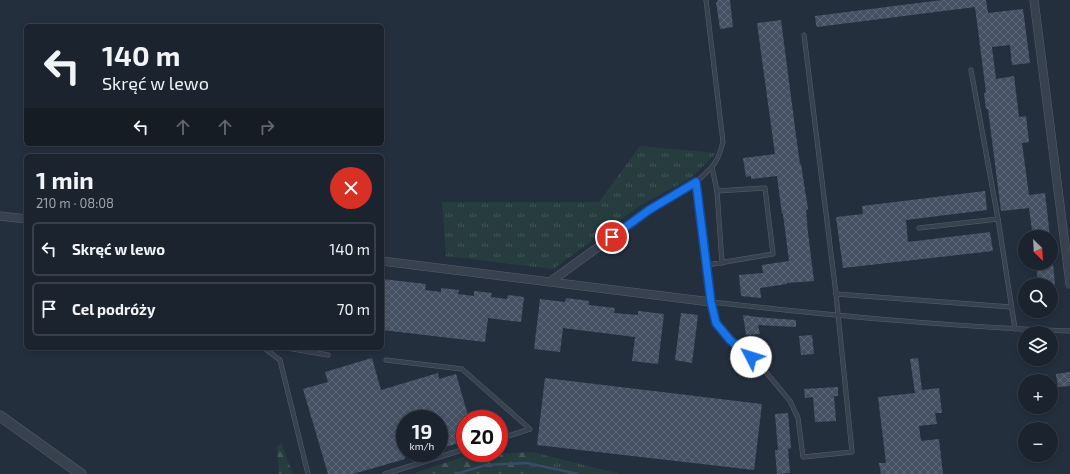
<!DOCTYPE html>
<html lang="pl">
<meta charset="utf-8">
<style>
:root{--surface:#1b232e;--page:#242b36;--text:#f1f3f6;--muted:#a0a4aa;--line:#39404a}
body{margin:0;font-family:"Exo 2",sans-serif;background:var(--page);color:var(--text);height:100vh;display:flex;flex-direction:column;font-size:15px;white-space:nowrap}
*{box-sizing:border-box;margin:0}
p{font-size:13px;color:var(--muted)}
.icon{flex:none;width:22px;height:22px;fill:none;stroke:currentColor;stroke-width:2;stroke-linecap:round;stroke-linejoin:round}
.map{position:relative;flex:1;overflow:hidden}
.panel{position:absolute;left:24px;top:154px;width:360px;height:196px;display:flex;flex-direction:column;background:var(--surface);border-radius:6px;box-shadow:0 2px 6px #0003,0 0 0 1px var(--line)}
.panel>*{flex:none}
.top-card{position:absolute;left:24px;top:24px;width:360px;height:122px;border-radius:6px;box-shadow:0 2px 6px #0003,0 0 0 1px var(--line);background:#1b232e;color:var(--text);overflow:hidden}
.needle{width:26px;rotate:156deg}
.fabs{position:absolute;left:1018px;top:230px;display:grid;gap:8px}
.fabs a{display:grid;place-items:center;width:40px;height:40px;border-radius:50%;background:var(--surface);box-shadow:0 2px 6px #0003,0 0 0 1px var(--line);font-size:20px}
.speed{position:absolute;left:396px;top:410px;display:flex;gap:8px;font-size:20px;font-weight:700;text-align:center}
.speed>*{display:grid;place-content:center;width:52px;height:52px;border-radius:50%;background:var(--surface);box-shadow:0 2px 6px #0003,0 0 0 1px var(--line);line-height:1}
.speed small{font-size:10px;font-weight:400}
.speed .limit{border:6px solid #d22;background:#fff;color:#111}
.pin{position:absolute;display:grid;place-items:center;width:34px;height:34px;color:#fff;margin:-17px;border:2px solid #fff;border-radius:50%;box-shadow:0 1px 4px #0007}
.me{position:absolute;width:44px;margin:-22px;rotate:310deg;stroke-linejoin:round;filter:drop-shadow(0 0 3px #0008)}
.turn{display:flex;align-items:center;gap:14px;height:84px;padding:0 12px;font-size:18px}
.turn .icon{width:52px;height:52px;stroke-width:2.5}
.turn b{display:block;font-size:28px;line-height:34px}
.lanes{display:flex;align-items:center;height:38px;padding:0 12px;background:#0003;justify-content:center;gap:20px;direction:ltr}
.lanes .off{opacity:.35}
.round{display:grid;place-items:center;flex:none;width:42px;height:42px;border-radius:21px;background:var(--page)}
.head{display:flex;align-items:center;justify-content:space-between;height:68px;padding:0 12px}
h1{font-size:24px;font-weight:700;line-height:30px}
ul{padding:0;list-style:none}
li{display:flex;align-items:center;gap:12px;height:54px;margin:0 8px 6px;padding:0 4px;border:2px solid var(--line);border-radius:6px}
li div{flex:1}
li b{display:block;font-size:15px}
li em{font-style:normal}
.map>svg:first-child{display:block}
</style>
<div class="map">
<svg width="1070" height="474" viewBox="0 0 1070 474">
<defs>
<pattern id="grass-tufts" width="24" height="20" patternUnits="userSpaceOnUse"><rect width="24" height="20" fill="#263c3f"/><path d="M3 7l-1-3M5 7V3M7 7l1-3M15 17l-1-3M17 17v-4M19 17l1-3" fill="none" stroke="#435659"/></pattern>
<pattern id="forest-firs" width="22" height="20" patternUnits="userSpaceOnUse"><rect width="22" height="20" fill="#263c3f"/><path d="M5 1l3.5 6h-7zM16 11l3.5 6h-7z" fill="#435659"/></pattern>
<pattern id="building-cross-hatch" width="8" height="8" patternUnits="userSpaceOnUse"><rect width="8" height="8" fill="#455162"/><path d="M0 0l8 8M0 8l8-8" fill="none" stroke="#5d6877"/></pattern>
</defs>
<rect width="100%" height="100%" fill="#242f3e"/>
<!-- grass -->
<g fill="url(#grass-tufts)">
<polygon points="640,146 716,153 691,178 641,205 553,269 446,256 442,202 599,202"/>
<polygon points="532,452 620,474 530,474"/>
</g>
<!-- forest -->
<g fill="url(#forest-firs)">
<polygon points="281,443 293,474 279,474 277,448"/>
<polygon points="532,452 530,474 412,474 469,455"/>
</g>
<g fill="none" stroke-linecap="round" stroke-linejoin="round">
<!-- stream -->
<polyline stroke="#394c67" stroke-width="2.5" points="456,474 486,465 527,463 578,474"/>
</g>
<!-- building -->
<g fill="url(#building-cross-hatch)">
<polygon points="717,0 730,0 733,27 720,29 716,2 718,2"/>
<polygon points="942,0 986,0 988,13 1023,9 1030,63 1012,65 1010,45 992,47 996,79 1014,76 1019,117 1026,116 1029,142 1022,143 1029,195 1045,193 1050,237 1033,237 1029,208 1001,211 988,109 986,109 984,93 986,92 975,7 817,27 816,24 815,16"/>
<polygon points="781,20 797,143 800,164 801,164 808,209 806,210 808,233 814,281 787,283 787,284 760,288 761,298 741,296 739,275 763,273 762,265 789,261 783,214 782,214 777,176 751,179 751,176 746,177 743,158 775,154 757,23"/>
<polygon points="985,191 987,210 906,220 908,242 990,232 993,251 843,268 836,217 863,214 862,206"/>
<polygon points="1036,263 1053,263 1055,285 1038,285"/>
<polygon points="382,279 426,284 425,290 441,292 441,288 459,290 458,294 474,296 474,291 492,293 491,297 507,299 508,295 524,297 521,322 488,318 485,342 382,330"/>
<polygon points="566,298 589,301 589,305 615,308 614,313 638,315 638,311 664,314 658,364 632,361 635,337 563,328 560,352 534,349 540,299 565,302"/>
<polygon points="681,313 698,315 692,363 675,360"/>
<polygon points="743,315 757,317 796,320 796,327 758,325 760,334 746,335"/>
<polygon points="812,335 814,354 801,355 799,336"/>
<polygon points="372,358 381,390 438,373 439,379 456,374 469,419 465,419 465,441 439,449 439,419 405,419 405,459 353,474 328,474 303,389 328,382 325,372"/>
<polygon points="918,358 922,390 939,388 942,413 935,413 937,424 919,426 921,441 939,439 943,474 881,474 879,463 886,463 878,397 915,393 910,359"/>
<polygon points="1070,372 1070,386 1058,387 1056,374"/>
<polygon points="545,378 762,404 754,470 537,445"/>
<polygon points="838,387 838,396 834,396 836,421 815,422 813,397 805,398 804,389"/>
<polygon points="788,413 791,448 788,449 790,473 777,474 775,450 778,450 775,414"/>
</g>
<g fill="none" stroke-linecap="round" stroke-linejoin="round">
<!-- service casing -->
<g stroke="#565f6c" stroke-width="5">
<g id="service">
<polyline points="804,35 836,294"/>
<polyline points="971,70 998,219"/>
<polyline points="712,167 717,191"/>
<path d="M696,182C712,168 718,163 723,142L706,0"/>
<polyline points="919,228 998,219 1015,329"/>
<polyline points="707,265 773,254 765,188 717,191 722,263"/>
<path d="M1011,307L836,294L852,452L803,457L798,418L790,401L761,366L730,340L716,323L711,302C830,315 950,327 1070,331"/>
<polyline points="264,348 280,360 308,474"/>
<polyline points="287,348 328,355"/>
<polyline points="386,360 462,369 530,429 499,439"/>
<polyline points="385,474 465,449"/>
</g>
</g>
<!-- minor casing -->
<g stroke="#565f6c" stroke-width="9">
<g id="minor">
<polyline points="1034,0 1070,284"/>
<polyline points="0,216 26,219"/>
<polyline points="382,261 711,302 696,182 649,210 550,282"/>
</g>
</g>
<!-- tertiary casing -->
<g stroke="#565f6c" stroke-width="11">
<polyline id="tertiary" points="0,416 81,474"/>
</g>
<!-- service -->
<use href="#service" stroke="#38414e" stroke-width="4"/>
<!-- minor -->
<use href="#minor" stroke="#38414e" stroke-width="8"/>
<!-- tertiary -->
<use href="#tertiary" stroke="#38414e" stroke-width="10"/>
</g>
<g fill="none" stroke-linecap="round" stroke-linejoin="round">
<!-- route casing -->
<g stroke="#114b97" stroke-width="10">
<polyline id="route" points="612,237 649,210 696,182 711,302 716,323 730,340 751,357"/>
</g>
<!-- route -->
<use href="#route" stroke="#1a73e8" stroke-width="7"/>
</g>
</svg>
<div class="fabs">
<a><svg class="needle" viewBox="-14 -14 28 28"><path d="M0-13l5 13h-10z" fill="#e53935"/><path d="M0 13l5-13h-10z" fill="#a0a4aa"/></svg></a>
<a><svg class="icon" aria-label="search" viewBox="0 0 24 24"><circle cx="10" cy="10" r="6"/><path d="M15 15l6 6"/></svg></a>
<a><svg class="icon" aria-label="layers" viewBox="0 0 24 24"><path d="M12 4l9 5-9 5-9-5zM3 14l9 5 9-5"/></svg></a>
<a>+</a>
<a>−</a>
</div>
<div class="speed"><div>19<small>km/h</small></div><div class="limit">20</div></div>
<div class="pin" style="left:612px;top:237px;background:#d93025"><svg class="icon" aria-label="arrive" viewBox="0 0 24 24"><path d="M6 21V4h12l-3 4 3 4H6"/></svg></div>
<svg class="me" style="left:751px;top:357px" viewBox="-20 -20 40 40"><circle r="19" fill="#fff"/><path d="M0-13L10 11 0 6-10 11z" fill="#1a73e8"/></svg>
<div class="top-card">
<div class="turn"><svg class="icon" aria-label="left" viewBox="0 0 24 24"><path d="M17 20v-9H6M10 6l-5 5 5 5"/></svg><div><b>140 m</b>Skręć w lewo</div></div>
<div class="lanes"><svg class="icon" aria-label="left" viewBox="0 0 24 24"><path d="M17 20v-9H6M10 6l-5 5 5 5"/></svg><svg class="icon off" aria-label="ahead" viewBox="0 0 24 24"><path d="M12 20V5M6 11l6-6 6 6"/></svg><svg class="icon off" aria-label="ahead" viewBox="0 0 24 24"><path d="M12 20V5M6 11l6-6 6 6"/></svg><svg class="icon off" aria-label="right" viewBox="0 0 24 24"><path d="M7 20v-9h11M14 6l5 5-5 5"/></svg></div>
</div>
<section class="panel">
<div class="head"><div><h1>1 min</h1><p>210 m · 08:08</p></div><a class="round" style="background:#d93025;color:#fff"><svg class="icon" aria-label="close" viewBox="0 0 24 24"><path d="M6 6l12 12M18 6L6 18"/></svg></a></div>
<ul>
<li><svg class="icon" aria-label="left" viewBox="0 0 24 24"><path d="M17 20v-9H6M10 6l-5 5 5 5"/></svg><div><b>Skręć w lewo</b></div><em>140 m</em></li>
<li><svg class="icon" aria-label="arrive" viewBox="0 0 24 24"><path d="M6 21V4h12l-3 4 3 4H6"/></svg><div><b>Cel podróży</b></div><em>70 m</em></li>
</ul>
</section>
</div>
